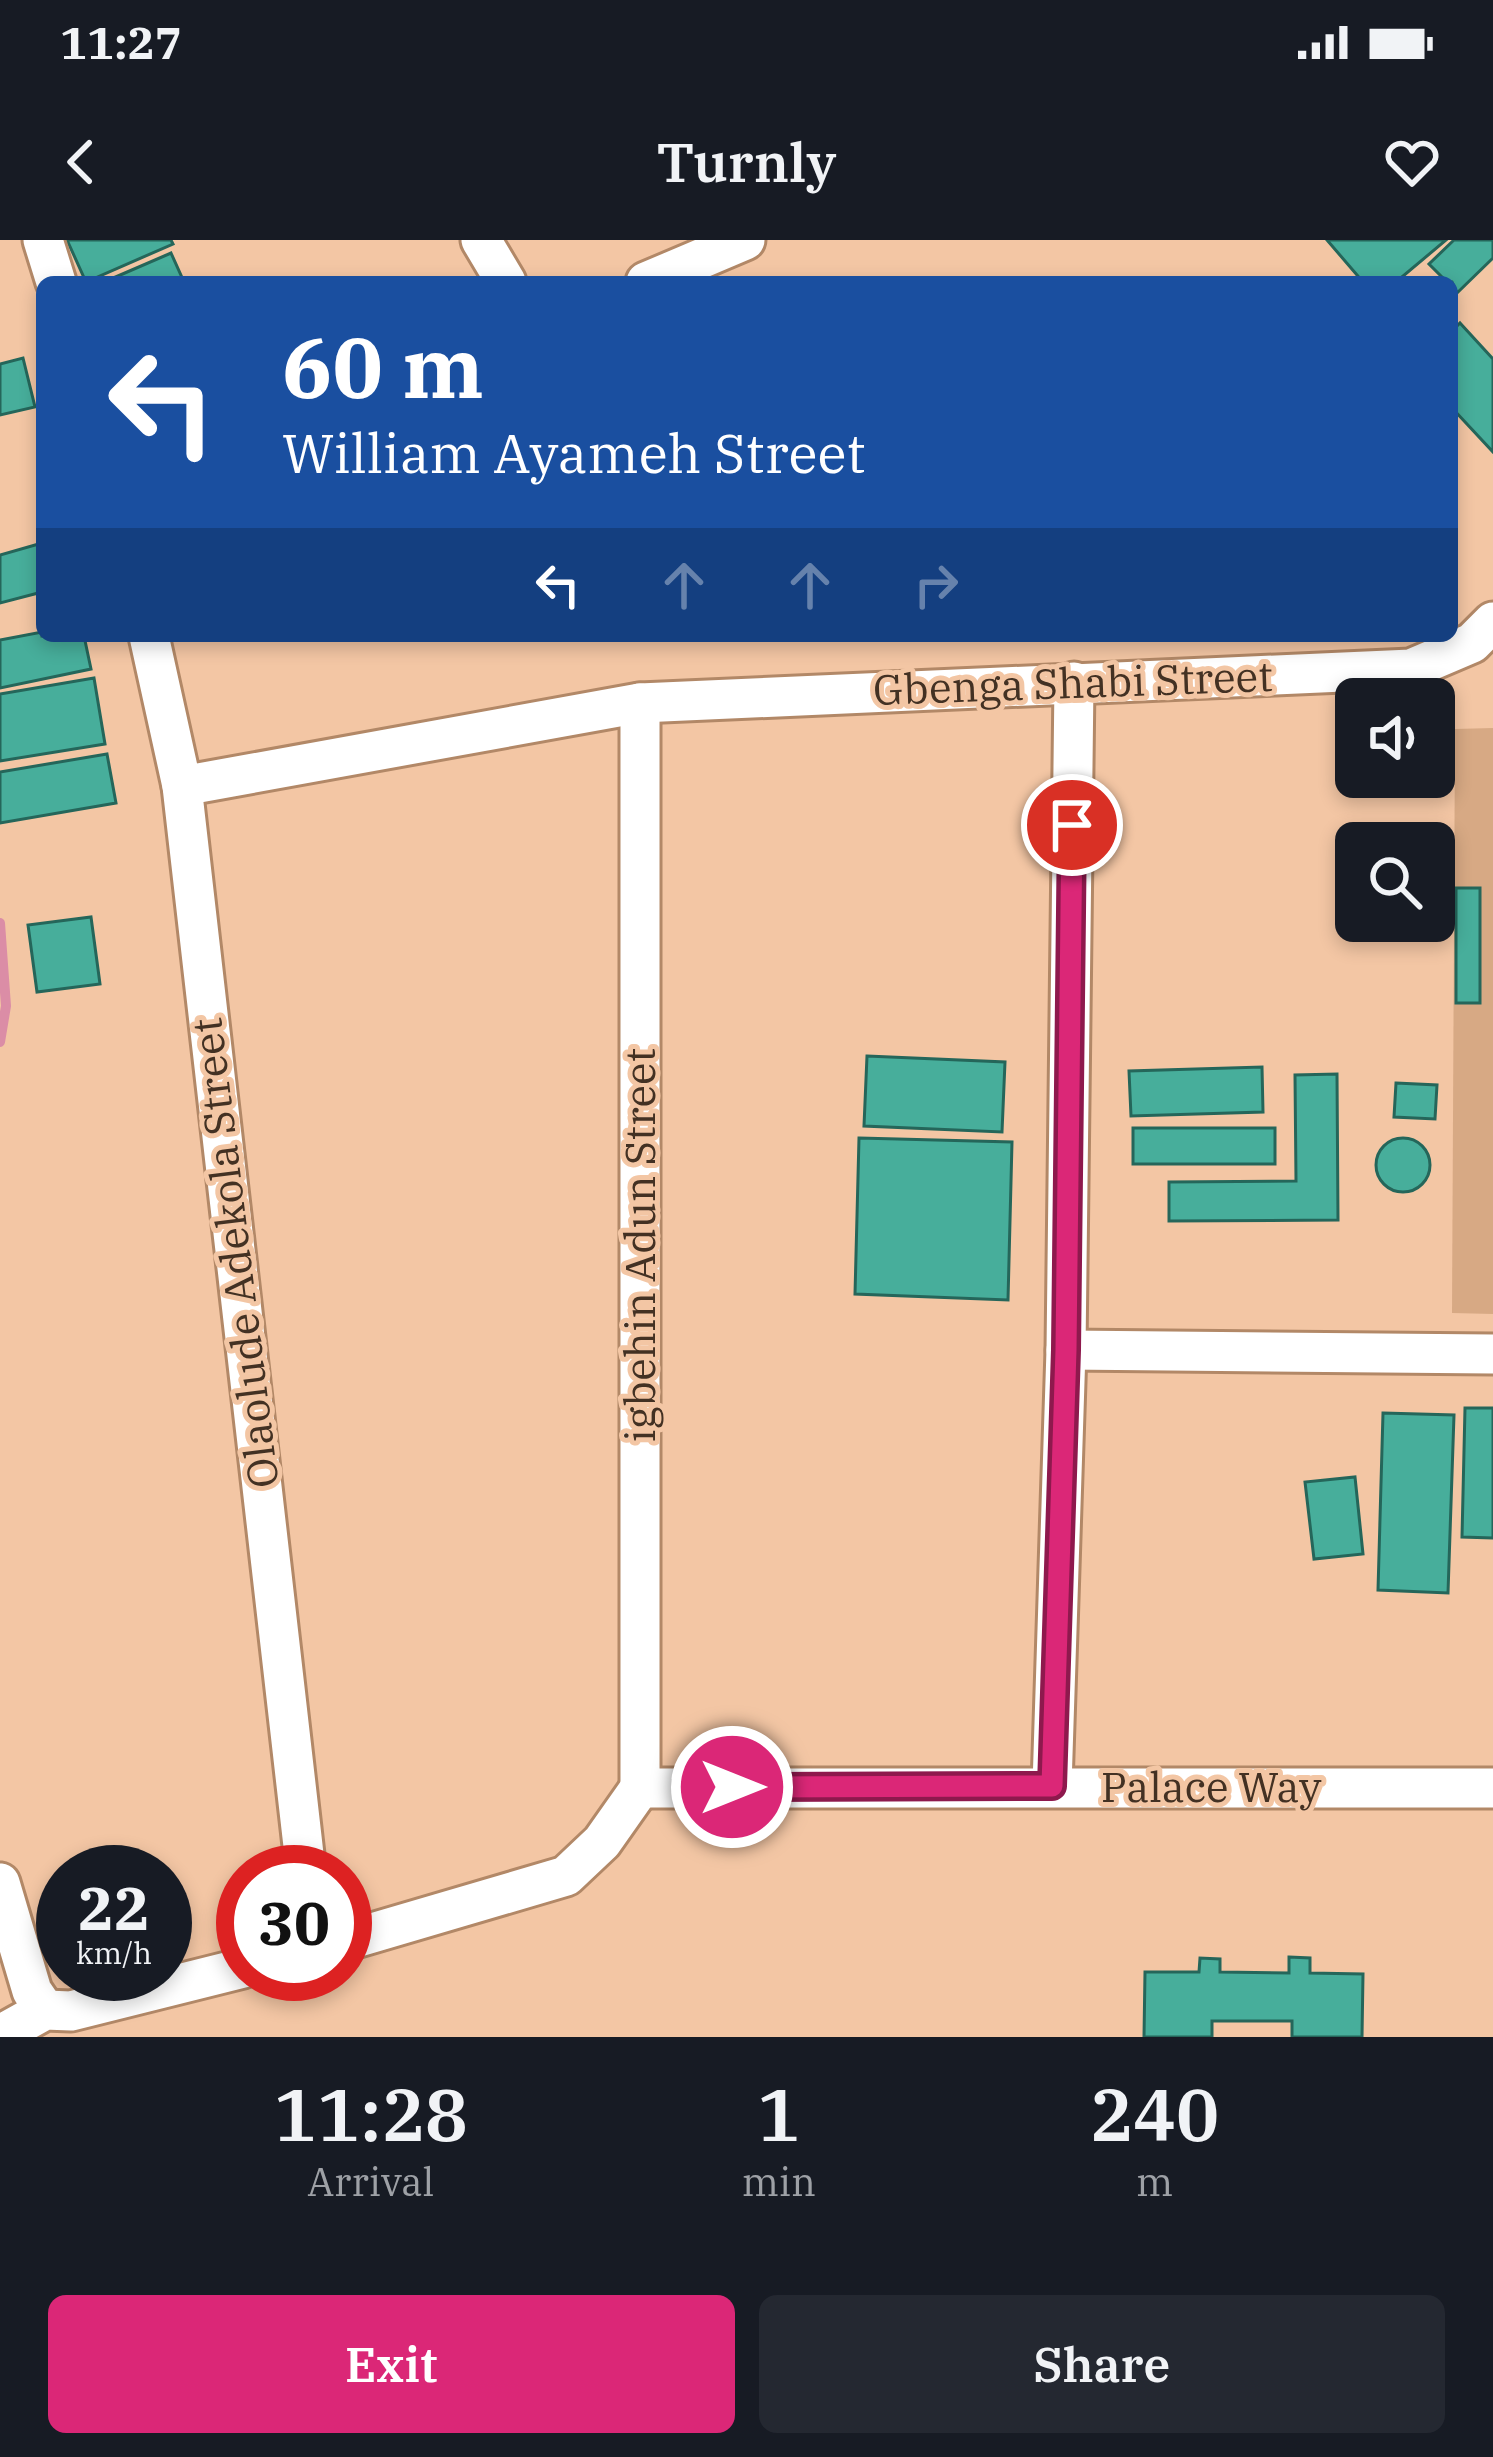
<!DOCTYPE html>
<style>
:root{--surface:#171b24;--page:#242831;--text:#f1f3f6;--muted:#9ea1a6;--accent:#db2777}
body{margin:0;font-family:"IBM Plex Serif",serif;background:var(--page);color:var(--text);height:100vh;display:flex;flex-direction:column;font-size:45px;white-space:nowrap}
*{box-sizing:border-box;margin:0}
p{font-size:39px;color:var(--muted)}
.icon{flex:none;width:66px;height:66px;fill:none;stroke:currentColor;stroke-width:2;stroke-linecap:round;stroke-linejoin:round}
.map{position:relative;height:1797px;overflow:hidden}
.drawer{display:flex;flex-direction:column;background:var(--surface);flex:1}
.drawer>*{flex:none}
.guide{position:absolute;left:36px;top:36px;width:1422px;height:366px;border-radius:18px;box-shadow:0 6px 18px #0003;background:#1a4fa0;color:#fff;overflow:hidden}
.buttons{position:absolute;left:1335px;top:438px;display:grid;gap:24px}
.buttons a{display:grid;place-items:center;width:120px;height:120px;border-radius:18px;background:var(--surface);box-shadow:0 6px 18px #0003;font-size:60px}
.speed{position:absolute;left:36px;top:1605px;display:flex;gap:24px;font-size:60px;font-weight:700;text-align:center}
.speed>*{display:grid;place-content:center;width:156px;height:156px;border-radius:50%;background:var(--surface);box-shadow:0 6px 18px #0003;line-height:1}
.speed small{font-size:30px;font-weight:400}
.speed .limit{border:18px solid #d22;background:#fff;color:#111}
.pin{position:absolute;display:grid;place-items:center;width:102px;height:102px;color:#fff;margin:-51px;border:6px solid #fff;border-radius:50%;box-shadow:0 3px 12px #0007}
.me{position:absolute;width:132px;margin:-66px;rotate:90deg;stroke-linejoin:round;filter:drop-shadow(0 0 9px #0008)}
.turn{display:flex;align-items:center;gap:42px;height:252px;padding:0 48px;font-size:54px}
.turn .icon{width:156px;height:156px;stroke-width:2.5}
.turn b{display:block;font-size:84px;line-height:102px}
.lanes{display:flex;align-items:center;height:114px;padding:0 48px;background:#0003;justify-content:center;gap:60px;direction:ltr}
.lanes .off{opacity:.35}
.eta{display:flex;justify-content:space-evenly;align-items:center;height:204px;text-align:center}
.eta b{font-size:72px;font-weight:600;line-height:84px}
.primary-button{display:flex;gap:24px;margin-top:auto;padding:24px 48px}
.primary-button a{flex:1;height:138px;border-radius:18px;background:var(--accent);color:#fff;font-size:48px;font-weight:600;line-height:138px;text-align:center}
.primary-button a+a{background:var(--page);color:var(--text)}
.status{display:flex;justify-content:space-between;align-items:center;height:84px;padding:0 60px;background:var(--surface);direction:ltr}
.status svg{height:33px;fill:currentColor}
header{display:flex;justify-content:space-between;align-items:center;height:156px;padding:0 48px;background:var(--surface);font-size:54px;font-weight:600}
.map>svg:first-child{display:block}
</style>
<div class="status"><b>11:27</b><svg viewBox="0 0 49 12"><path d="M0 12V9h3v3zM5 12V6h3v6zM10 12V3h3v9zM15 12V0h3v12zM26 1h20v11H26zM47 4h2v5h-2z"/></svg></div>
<header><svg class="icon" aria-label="back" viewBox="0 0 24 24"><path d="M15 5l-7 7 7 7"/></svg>Turnly<svg class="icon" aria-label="heart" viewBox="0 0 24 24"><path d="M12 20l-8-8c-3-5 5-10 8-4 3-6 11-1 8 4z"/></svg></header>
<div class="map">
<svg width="1493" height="1797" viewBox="0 0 1493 1797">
<rect width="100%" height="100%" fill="#f3c6a4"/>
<!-- green -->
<polygon fill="#d7a984" points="1493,488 1493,1074 1452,1073 1455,489"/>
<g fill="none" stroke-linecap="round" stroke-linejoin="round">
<!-- stream -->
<polyline stroke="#db8da6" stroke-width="10" points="0,683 6,766 0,802"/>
</g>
<!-- building -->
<g fill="#47ae9b" stroke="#25665a" stroke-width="3">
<polygon points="67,0 171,0 173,4 86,42"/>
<polygon points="1327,0 1446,0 1396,42 1363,42"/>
<polygon points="1454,0 1493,0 1493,18 1457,53 1452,42 1447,42 1429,24"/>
<polygon points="171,13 184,42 104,42"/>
<polygon points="1460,83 1493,119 1493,212 1452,168 1452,91"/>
<polygon points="23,118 35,167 0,175 0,124"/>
<polygon points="42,303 42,352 0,363 0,315"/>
<polygon points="42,392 42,396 84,396 91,429 0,448 0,400"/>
<polygon points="94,438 105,504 0,521 0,454"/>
<polygon points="107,514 116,563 0,583 0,532"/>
<rect x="1456" y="648" width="24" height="115"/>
<polygon points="91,677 100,744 37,752 28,685"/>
<polygon points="867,816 1005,822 1002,892 864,886"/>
<polygon points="1262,827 1263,872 1131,876 1129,831"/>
<polygon points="1337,834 1338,980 1169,981 1169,942 1296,941 1295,835"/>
<polygon points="1396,843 1437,845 1435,879 1394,877"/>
<rect x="1133" y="888" width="142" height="36"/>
<circle cx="1403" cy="925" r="27"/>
<polygon points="859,898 1012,902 1008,1060 855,1054"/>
<polygon points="1465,1168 1493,1168 1493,1298 1462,1297"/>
<polygon points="1383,1173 1454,1175 1448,1353 1378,1350"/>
<polygon points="1355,1237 1363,1314 1314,1319 1305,1242"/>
<polygon points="1289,1717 1310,1718 1310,1733 1363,1734 1362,1797 1292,1797 1292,1781 1212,1781 1212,1797 1144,1797 1145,1732 1199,1732 1200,1718 1220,1719 1220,1732 1289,1733"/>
</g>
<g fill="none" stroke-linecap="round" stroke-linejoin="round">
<!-- minor casing -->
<g stroke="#b28867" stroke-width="45">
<g id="minor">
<polyline points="43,0 56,42"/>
<polyline points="481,0 506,42"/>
<polyline points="646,42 745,0"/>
<polyline points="149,396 182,546 306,1632"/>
<polyline points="640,463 640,1548"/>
<polyline points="182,546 640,463 1411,429 1472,403 1493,382"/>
<polyline points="1066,1110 1493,1114"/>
<polyline points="1052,1546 1066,1110 1074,442"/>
<polyline points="640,1548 1493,1548"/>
<polyline points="0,1643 32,1751 45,1770"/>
<polyline points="345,1701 566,1636 602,1602 640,1548"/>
<polyline points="0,1795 45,1770 71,1771 243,1728"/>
</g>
</g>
<!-- minor -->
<use href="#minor" stroke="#fff" stroke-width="39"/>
</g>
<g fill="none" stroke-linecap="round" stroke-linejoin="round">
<!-- route casing -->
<g stroke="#8e194d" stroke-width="30">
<polyline id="route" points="732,1547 1052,1546 1066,1110 1072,585"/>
</g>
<!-- route -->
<use href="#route" stroke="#db2777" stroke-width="21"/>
</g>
<g text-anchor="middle" stroke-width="10" stroke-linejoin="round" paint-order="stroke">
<!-- street labels -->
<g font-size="42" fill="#433123" stroke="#f3c6a4">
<text transform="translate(1073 443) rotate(-2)" y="15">Gbenga Shabi Street</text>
<text transform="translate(640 1005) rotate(-90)" y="15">igbehin Adun Street</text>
<text transform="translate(235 1013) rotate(-97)" y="15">Olaolude Adekola Street</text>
<text x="1211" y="1562">Palace Way</text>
</g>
</g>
</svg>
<div class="buttons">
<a><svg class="icon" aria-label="sound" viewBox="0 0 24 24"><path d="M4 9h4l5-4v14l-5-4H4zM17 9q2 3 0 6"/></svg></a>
<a><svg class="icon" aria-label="search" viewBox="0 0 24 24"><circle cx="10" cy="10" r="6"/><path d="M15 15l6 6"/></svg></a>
</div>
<div class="speed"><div>22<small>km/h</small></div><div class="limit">30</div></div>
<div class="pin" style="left:1072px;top:585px;background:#d93025"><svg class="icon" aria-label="arrive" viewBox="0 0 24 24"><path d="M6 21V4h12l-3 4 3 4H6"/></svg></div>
<svg class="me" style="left:732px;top:1547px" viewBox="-20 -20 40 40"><circle r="17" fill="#db2777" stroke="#fff" stroke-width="3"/><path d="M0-11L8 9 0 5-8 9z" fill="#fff"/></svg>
<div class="guide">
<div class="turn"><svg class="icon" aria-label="left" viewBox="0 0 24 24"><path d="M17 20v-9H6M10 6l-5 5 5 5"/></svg><div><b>60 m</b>William Ayameh Street</div></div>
<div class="lanes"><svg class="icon" aria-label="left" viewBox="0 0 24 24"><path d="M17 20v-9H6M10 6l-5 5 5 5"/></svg><svg class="icon off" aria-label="ahead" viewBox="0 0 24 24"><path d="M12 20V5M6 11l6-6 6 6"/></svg><svg class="icon off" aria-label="ahead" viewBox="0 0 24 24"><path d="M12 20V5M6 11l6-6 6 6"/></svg><svg class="icon off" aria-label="right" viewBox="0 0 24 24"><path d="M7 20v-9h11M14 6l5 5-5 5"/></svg></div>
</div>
</div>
<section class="drawer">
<div class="eta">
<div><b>11:28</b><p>Arrival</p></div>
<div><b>1</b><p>min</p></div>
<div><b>240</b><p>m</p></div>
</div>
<div class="primary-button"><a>Exit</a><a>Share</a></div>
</section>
